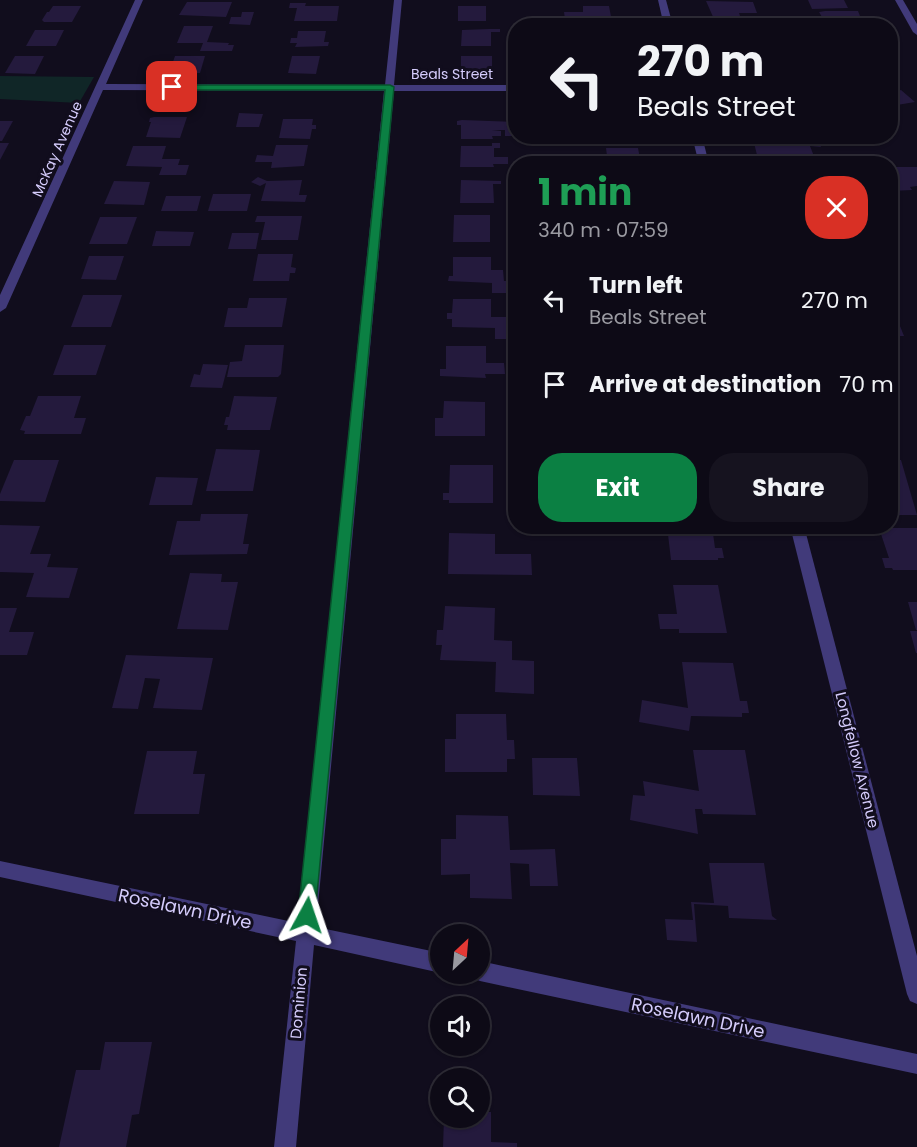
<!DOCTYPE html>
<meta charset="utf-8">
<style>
:root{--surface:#0d0a16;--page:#16131f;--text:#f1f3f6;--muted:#9a9aa1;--line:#2d2b35;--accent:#0b8043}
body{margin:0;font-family:Poppins,sans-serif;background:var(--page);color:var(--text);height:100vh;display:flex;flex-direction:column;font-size:22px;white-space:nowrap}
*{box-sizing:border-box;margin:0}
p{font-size:20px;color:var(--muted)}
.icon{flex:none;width:33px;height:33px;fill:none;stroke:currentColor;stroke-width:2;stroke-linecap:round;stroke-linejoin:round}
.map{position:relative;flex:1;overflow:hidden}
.panel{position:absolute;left:508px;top:156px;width:390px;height:378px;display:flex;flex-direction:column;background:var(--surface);border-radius:24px;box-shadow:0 2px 4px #0004,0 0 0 2px var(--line)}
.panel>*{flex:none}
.top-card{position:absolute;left:508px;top:18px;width:390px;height:126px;border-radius:24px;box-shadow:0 2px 4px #0004,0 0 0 2px var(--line);background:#0d0a16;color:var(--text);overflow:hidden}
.needle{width:39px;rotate:26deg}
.controls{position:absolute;left:430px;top:924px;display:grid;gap:12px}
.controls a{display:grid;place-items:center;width:60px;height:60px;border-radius:50%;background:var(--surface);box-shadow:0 2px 4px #0004,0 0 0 2px var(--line);font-size:30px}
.pin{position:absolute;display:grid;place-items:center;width:51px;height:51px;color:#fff;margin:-26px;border-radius:12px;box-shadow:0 3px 9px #0006}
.me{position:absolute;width:66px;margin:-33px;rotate:5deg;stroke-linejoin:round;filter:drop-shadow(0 0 4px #0008)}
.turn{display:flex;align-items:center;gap:21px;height:126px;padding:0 30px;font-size:27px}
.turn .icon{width:78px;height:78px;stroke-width:2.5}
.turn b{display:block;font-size:42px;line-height:51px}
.round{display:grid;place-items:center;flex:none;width:63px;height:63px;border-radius:24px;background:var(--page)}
.headline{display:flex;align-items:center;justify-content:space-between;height:102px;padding:0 30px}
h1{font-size:36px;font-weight:700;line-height:45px;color:#1e9e55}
.primary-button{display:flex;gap:12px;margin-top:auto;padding:12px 30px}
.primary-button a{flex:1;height:69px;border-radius:24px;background:var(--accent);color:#fff;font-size:24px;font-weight:700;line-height:69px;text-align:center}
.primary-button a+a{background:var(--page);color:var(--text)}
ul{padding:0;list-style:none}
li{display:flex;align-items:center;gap:18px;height:84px;padding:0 30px}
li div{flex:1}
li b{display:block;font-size:22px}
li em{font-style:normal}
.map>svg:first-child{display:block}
</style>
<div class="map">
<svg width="917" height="1147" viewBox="0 0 917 1147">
<rect width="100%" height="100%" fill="#110d1d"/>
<!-- green -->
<polygon fill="#102627" points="0,76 94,77 79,103 0,99"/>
<!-- building -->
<g fill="#241a3d">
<polygon points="808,0 844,0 848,8 812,9"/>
<polygon points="706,1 753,2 757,13 739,13 741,19 714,19"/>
<polygon points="187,2 232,2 226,17 179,15"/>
<polygon points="290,3 306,3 305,6 339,6 337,21 294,21 297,8 289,8"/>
<polygon points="53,6 81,6 72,22 44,22 42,20 47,12 49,12"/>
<rect x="458" y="6" width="28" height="15"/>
<polygon points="583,6 609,6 612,22 591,22 591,26 566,26 564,12 583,12"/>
<polygon points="825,11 858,11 862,21 851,21 853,26 825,26 816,22 815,20 822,17 819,12"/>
<polygon points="242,12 254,12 250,25 229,24 231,17 241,17"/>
<polygon points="717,23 761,23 762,26 718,26"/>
<polygon points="184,26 213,26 207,42 229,43 228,45 234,45 232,51 200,51 203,43 177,43"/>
<polygon points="489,29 500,29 500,32 491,32 491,46 461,46 462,30"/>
<polygon points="35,30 64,30 56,46 26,46"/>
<polygon points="298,31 326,31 324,42 329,42 328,46 295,47 297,43 290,43 291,38 297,38"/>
<polygon points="15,56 44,56 35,74 5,73"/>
<polygon points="175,56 205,56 200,73 169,73"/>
<polygon points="292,56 320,56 316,74 288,73"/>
<rect x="461" y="56" width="31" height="17"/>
<polygon points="891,89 894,92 901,90 915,102 891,106"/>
<polygon points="239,113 263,114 259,127 236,127"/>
<polygon points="154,117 187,117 180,138 146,137 151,122 149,122 150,118"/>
<polygon points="283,119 313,119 312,125 316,125 316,129 312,129 310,139 279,138"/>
<polygon points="462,120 516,122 516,136 505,136 505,130 492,130 501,131 501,136 492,136 493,139 461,139 461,125 457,125 457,121"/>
<polygon points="0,121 13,121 2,141 0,141"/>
<polygon points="564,136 605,136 606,140 575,140 564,139"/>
<polygon points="805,142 819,142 821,147 810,146 815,159 792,159 794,164 763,164 762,159 758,159 754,143"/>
<polygon points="0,143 9,143 0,160"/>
<polygon points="492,143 500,143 500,148 494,148 494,157 508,157 508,164 493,164 494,167 460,167 461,146 492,146"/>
<polygon points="276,145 308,145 304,166 271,168 272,162 255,162 257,155 273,156"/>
<polygon points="133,146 166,146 162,159 180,159 178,165 189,165 186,175 159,175 162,167 126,166"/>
<polygon points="606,148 638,148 641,164 608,164"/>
<polygon points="891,167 917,167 917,186 910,187 912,190 891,191"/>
<polygon points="258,177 267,181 302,180 299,195 307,195 305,202 261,201 266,183 260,186 251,182"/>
<polygon points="461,180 501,181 501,184 493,184 494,203 460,203"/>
<polygon points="114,181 150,182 144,205 104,204"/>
<polygon points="213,194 251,194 247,211 208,211"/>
<polygon points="166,196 201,196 197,211 161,211"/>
<polygon points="454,215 490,215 490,242 453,242"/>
<polygon points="257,216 302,216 298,240 261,240 265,222 255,222"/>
<polygon points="100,217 137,217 127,244 89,244"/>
<polygon points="156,231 194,232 190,246 152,246"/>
<polygon points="232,233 259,233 256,249 228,249"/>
<polygon points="258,254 293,254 291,267 296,268 295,273 290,273 289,281 253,281"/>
<polygon points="89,256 124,256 116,280 81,279"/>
<polygon points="453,257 491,257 491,270 503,270 504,281 516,281 516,293 492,293 492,283 448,281 449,276 453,276"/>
<polygon points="83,295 122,295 111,327 71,327"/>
<polygon points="249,298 287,298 282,327 224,327 228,308 247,308"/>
<polygon points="453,299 491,299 491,317 510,317 510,327 516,327 516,339 495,339 495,328 452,327 452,319 447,319 447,313 452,313"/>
<polygon points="891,316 896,316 904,336 891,336"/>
<polygon points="64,345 106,345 96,375 53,375"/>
<polygon points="245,345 284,345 281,374 278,377 227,377 230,362 242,361"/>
<polygon points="446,346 486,346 486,363 504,363 505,374 485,374 486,378 440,376 440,369 446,369"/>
<polygon points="203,364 228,365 222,388 190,387 194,374 200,375"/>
<polygon points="38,396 81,396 74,418 86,418 81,434 24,434 25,431 20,430 26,416 30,416"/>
<polygon points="234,396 277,397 270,430 227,430 228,425 224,425 226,417 229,417"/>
<polygon points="444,401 485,402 485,436 435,436 435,418 443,418"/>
<polygon points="216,449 260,450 253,491 206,491"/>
<polygon points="891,459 901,460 917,515 892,515"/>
<polygon points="14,460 59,460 45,502 0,501 0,494"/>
<polygon points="450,465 493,465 493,503 449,503 449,500 443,500 443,493 449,493"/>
<polygon points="156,477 198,478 192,505 149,505"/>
<polygon points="201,514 248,514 243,544 249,544 247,554 169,555 177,521 200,521"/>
<polygon points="0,525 40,526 30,554 51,554 47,567 78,568 69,598 26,597 34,573 0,572"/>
<polygon points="667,526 712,526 715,548 722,548 724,558 718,558 718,560 671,560"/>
<polygon points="879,528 917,528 917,570 893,570 892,568 885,568 882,558 889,558"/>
<polygon points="449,533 495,534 495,554 531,554 532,575 448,574"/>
<polygon points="190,573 222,574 221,582 238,582 228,630 177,629"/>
<polygon points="673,585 718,585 727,633 679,633 679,629 660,629 658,614 677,614"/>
<polygon points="908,602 917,602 917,630 916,630"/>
<polygon points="445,606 495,608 494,640 512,641 512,660 534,661 534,694 495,692 496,662 440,660 442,645 436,645 437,630 443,630"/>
<polygon points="0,608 17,608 9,632 34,632 27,655 0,655"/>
<polygon points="910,631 917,631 917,653 916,653"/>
<polygon points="126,655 213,658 202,710 153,708 160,679 145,678 138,709 112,708"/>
<polygon points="682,662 733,663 740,701 747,701 749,713 742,713 742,717 691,716 689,731 639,722 642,700 688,708"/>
<polygon points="456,714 506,714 507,740 514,740 515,759 507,759 507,772 445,772 445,739 456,739"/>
<polygon points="693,750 745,750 756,815 703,814 702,809 695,809 698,834 630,820 633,795 645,796 643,781 699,791"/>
<polygon points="147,751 197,751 193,774 205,774 199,814 134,814"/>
<polygon points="532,758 577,758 580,796 533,795"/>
<polygon points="456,815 508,816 510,850 555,849 558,886 530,886 529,864 510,863 512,899 470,898 470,874 441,875 441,839 456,839"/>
<polygon points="709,863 764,863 772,916 777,920 729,918 728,906 694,904 697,942 667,940 665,919 693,920 691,902 714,903"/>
<polygon points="105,1042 152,1042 139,1114 132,1115 126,1147 59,1147 76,1070 100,1070"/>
<polygon points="480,1112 491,1112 491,1142 517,1143 517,1147 443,1147 444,1118 480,1118"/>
</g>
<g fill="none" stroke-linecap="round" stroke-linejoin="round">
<!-- minor -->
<g fill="#413a7a" fill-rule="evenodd">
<polygon points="135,0 143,0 106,84 385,85 394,0 402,0 394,85 516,85 516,91 394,91 316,927 441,953 441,973 314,945 296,1147 274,1147 296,941 0,877 0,861 298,923 384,91 103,90 6,308 0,312 0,295"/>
<polygon points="658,0 666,0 673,26 664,26"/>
<polygon points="895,0 903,0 917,24 917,35 913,32"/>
<polygon points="692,136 702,136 709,164 699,164"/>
<polygon points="790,526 804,526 917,956 917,1004 910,1001 907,994"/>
<polygon points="480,961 917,1054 917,1074 480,981 473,978 471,974 480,974"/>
</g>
</g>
<!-- route -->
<polygon fill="#0b8043" stroke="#07532c" stroke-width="1.5" points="169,85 390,85 394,87 315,915 313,921 307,923 301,921 298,915 385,90 172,90 169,89"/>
<g text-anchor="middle" stroke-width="6" stroke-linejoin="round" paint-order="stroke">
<!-- far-street labels -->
<g font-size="14" fill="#d5ccfc" stroke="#110d1d">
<text x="452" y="79">Beals Street</text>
<text transform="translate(57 149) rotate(-66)" y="5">McKay Avenue</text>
</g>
<!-- street labels -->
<g font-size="15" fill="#d5ccfc" stroke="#110d1d">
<text transform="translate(857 760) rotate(76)" y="5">Longfellow Avenue</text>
<text transform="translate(299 1003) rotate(-85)" y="5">Dominion</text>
</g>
<!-- near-street labels -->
<g font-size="18" fill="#d5ccfc" stroke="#110d1d">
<text transform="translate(185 909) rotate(12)" y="6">Roselawn Drive</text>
<text transform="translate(698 1018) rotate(12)" y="6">Roselawn Drive</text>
</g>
</g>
</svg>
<div class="controls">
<a><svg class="needle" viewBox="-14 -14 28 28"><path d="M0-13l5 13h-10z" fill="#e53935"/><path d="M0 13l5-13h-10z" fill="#9a9aa1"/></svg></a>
<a><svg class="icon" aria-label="sound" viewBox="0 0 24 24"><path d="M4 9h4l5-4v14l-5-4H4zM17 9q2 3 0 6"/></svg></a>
<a><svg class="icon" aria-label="search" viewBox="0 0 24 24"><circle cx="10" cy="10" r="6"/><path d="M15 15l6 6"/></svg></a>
</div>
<div class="pin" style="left:172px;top:87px;background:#d93025"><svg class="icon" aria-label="arrive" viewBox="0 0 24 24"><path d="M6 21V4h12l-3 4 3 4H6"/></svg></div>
<svg class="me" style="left:307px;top:915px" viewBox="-20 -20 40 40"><path d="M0-17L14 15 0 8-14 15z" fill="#0b8043" stroke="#fff" stroke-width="4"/></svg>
<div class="top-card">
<div class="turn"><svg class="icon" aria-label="left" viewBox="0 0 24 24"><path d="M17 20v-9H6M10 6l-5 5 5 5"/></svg><div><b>270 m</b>Beals Street</div></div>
</div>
<section class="panel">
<div class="headline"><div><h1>1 min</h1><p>340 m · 07:59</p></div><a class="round" style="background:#d93025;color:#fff"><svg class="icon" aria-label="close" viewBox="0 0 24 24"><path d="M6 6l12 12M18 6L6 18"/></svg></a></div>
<ul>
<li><svg class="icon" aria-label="left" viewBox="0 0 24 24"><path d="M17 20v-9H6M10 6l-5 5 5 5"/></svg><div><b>Turn left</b><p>Beals Street</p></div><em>270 m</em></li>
<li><svg class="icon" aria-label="arrive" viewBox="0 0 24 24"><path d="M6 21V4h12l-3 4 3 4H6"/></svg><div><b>Arrive at destination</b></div><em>70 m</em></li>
</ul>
<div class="primary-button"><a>Exit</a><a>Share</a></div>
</section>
</div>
